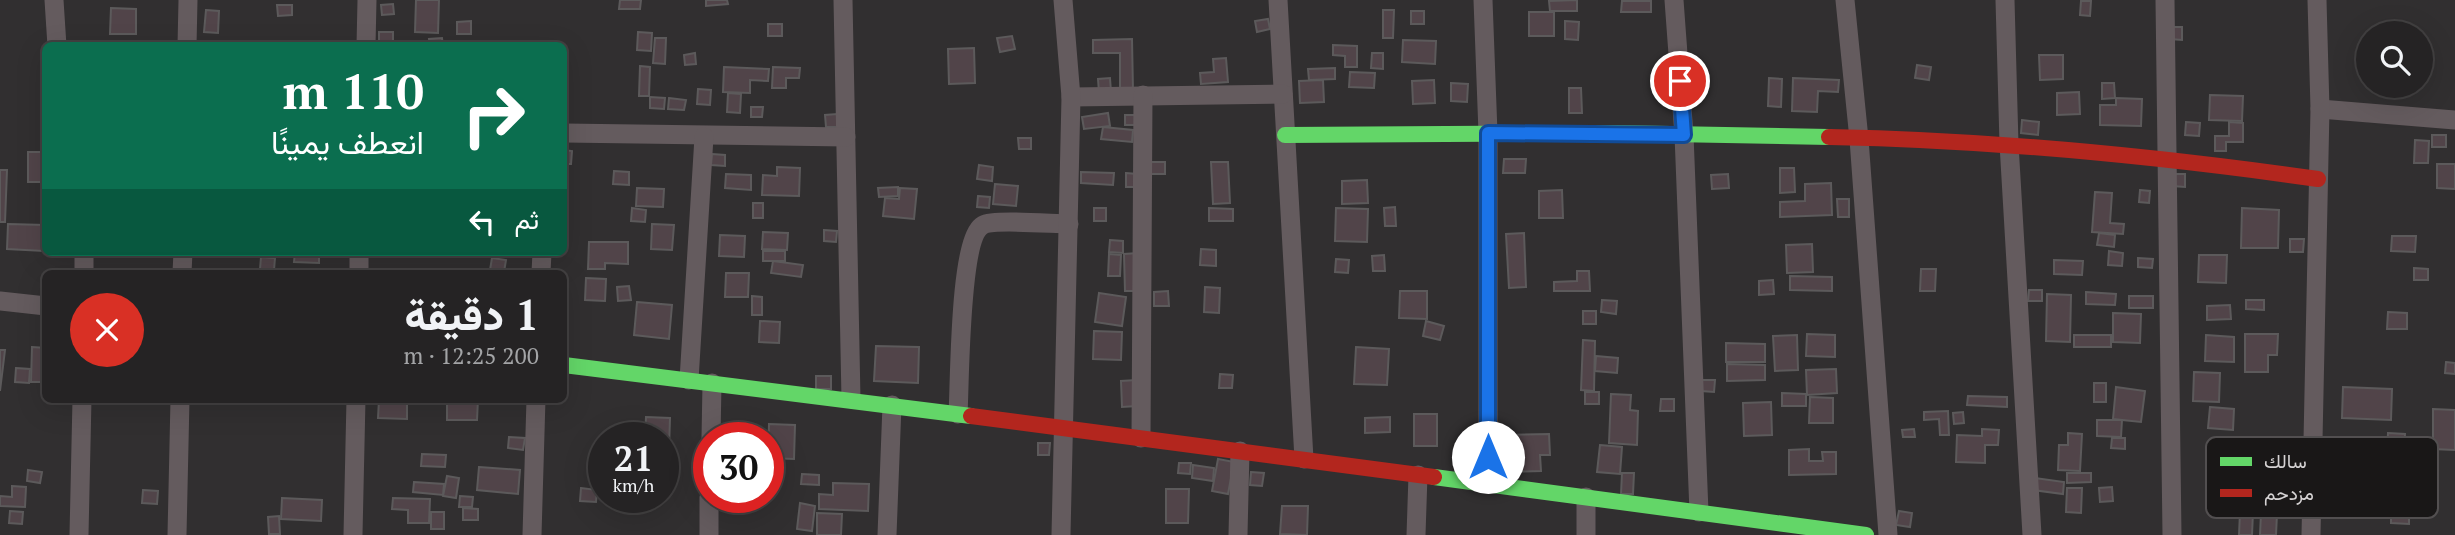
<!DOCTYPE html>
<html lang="ar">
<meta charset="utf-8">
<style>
:root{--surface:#252324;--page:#2d2b2c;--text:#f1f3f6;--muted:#a3a4a6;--line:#424041}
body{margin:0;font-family:"PT Serif",Vazirmatn,serif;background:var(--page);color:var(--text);direction:rtl;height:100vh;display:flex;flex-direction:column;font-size:26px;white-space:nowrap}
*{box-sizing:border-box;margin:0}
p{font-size:23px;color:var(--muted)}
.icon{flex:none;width:38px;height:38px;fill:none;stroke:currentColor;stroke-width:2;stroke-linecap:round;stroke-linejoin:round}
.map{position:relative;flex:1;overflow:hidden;direction:ltr}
.drawer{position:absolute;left:42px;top:270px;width:525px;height:133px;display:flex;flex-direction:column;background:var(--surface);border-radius:10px;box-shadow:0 7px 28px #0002,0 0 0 2px var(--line);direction:rtl}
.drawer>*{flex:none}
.guide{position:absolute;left:42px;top:42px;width:525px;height:214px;border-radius:10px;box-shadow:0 7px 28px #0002,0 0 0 2px var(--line);direction:rtl;background:#0b6e4f;color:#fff;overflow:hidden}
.buttons{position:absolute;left:2356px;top:21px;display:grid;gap:14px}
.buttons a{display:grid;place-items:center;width:77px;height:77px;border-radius:50%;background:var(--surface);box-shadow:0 7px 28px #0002,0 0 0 2px var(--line);font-size:35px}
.speed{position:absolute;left:588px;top:422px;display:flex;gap:14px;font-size:35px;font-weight:700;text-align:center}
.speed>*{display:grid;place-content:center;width:91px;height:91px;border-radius:50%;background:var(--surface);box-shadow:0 7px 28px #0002,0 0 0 2px var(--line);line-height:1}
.speed small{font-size:18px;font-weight:400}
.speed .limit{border:10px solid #d22;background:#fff;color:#111}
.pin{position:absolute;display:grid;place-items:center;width:60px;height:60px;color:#fff;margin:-30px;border:4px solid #fff;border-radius:50%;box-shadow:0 2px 7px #0007}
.me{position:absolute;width:77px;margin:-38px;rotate:0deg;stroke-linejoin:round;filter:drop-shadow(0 0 5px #0008)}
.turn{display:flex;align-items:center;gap:24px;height:147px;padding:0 28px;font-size:32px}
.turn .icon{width:91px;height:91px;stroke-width:2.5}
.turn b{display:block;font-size:49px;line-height:60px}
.then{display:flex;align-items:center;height:66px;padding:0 28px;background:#0003;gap:14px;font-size:26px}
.round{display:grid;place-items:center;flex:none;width:74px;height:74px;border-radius:37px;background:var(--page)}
.summary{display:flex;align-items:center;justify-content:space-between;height:119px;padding:0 28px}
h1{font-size:42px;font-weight:800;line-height:52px}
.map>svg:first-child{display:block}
</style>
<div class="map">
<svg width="2455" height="535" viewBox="0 0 2455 535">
<rect width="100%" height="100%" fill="#312f30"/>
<!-- building -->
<g fill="#514449" stroke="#5c5a5b" stroke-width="2">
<polygon points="416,0 439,0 438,33 415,32"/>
<polygon points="620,0 641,0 640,9 619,9"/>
<polygon points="706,0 727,0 728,4 706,6"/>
<polygon points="1577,0 1577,11 1550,11 1549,1"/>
<polygon points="1622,1 1651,1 1651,12 1621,12"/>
<polygon points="2081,1 2091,1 2090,16 2080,15"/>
<polygon points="393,4 394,14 382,15 381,5"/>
<polygon points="277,5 292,5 292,15 278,16"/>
<polygon points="111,8 136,9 136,34 110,34"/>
<polygon points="206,10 219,11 218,33 204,32"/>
<polygon points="1383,10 1394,10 1393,38 1383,38"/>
<rect x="1411" y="11" width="13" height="13"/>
<rect x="1529" y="12" width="25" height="24"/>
<polygon points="1268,19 1270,29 1257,32 1255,21"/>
<polygon points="471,21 471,34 457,34 457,22"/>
<polygon points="1565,21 1579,22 1578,40 1565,39"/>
<rect x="768" y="24" width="14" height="12"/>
<polygon points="2171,27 2182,27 2182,40 2170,39"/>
<rect x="379" y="32" width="14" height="11"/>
<polygon points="638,32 652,33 651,51 637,50"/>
<polygon points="1012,36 1015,49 1000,52 997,38"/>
<polygon points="442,38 443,46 430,46 429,39"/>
<polygon points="655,38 666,38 665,64 653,63"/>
<polygon points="1132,39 1133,91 1120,91 1120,53 1093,53 1093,40"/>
<polygon points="1403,40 1436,41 1435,64 1402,62"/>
<polygon points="1333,45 1357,46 1357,67 1345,67 1345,56 1333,55"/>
<polygon points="974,48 975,83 949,84 948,49"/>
<polygon points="695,53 696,64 685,65 684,55"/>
<polygon points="1372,53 1383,53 1383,69 1371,68"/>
<polygon points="2039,55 2063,55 2063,79 2040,80"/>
<polygon points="1226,58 1228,82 1201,84 1200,73 1214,72 1213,59"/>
<polygon points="1917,65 1931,67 1929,80 1915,78"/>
<polygon points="640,66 650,67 649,96 639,96"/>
<polygon points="724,67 769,69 768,81 750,80 750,93 723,92"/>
<polygon points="773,67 800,68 799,78 786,78 786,88 772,88"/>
<polygon points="1335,68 1335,79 1309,80 1308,69"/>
<polygon points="1350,72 1375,73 1374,88 1349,87"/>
<polygon points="1660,75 1672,75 1671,100 1659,100"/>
<polygon points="1110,78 1111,92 1099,93 1098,79"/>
<polygon points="1769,78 1782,79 1781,107 1768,106"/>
<polygon points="1793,78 1839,80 1838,92 1818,91 1817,112 1792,111"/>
<polygon points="1323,80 1324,102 1300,103 1299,81"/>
<polygon points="1434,80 1435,103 1413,104 1412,81"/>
<polygon points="1451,83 1468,84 1467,102 1451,101"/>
<polygon points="2102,83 2114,83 2115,98 2102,99"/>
<polygon points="1569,88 1581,88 1582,113 1569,113"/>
<polygon points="698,89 711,90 710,105 697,104"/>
<polygon points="2079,92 2080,114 2057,115 2057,93"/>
<polygon points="728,93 741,94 740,113 727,112"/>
<polygon points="2210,95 2243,96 2242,121 2209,120"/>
<polygon points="650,97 665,98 664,109 650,108"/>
<polygon points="669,98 686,100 684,110 668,109"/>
<polygon points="2116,98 2142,99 2141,126 2100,125 2100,105 2116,105"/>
<polygon points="751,107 763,107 762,117 751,117"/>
<polygon points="1108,113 1110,126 1084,129 1082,117"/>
<polygon points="837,114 838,127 826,127 825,115"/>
<rect x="1125" y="115" width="12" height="10"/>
<polygon points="2022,120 2039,122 2038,135 2021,133"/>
<polygon points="2186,122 2200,123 2199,136 2185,135"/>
<polygon points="2229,122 2243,123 2243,142 2226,142 2226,151 2215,151 2215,136 2229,136"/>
<polygon points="1103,127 1133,130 1132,142 1101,139"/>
<rect x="2432" y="135" width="14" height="12"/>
<polygon points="1018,138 1031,138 1031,149 1019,149"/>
<polygon points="2415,140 2429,141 2428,163 2414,163"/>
<polygon points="564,150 572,151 571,164 564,164"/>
<rect x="28" y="152" width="18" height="30"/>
<polygon points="712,154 725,155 725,166 711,165"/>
<polygon points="1504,159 1526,159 1525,173 1503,173"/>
<rect x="1151" y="162" width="14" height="12"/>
<polygon points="1211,162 1228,162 1230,203 1213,204"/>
<polygon points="2437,164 2455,164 2455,189 2437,188"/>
<polygon points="979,165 993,167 992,181 977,179"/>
<polygon points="777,167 800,168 799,196 762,195 763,175 777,176"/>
<polygon points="1780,168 1794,168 1795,192 1780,193"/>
<polygon points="0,170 7,170 5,222 0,222"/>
<polygon points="614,171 629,172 629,185 613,184"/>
<polygon points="1081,172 1114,173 1113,185 1081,183"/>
<polygon points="1126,173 1137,174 1137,187 1126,187"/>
<polygon points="726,174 751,175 751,190 725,188"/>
<polygon points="1728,174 1729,188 1712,189 1711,175"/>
<polygon points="2173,174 2185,174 2185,187 2172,186"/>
<polygon points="1367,180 1368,203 1342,204 1342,181"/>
<polygon points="1831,183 1832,215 1780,217 1780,202 1805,201 1805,184"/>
<polygon points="995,184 1018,186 1016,206 993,204"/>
<polygon points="898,187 898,196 879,197 878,188"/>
<polygon points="637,188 664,189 663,207 636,206"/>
<polygon points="900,188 917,189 914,219 883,216 885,198 899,199"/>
<polygon points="1562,190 1563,218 1539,218 1539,191"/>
<polygon points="2140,190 2150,191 2149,203 2139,202"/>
<polygon points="2095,192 2112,193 2110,223 2124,224 2123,234 2092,232"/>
<polygon points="978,196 990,197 989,208 977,207"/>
<polygon points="1837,199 1849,199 1849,217 1838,217"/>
<rect x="753" y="203" width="10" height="15"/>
<polygon points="1395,207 1396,226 1385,226 1384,208"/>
<polygon points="632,208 646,210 645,222 631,221"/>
<rect x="1094" y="208" width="12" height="13"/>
<polygon points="1209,208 1233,209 1233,221 1209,221"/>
<polygon points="1336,208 1368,209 1367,242 1335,241"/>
<polygon points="2242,208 2279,210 2278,248 2241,248"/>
<polygon points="8,224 45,225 44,251 7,249"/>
<polygon points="652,224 674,225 672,250 651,249"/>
<polygon points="824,230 837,231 836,242 824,241"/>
<polygon points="763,232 788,233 787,250 762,249"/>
<polygon points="1524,233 1526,287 1509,288 1506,234"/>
<polygon points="2099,233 2115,235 2114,247 2097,245"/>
<polygon points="720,235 745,236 744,257 719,256"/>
<polygon points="2392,236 2416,236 2415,252 2391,251"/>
<polygon points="2290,239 2304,239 2303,252 2290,252"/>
<polygon points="1110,240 1123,241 1123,253 1109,252"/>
<polygon points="589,242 628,242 628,264 605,263 605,269 588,269"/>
<polygon points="1812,244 1813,272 1787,273 1786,245"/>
<polygon points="1201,249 1216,250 1216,266 1200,265"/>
<rect x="763" y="251" width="22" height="10"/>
<polygon points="2109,251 2123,253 2122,266 2108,265"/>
<polygon points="295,252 319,252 319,263 294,262"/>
<polygon points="1138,253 1139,291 1125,291 1124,254"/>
<polygon points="1109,254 1121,255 1120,276 1108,276"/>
<polygon points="1384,255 1385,271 1373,271 1372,256"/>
<polygon points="2199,255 2227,255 2226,283 2198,282"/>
<polygon points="261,257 275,258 274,270 260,269"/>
<polygon points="492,258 506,260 504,272 490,270"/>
<polygon points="2138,258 2153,259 2152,268 2138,267"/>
<polygon points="1336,259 1349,260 1348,273 1335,272"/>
<polygon points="2054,260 2083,261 2082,275 2054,274"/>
<polygon points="773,261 803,265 801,277 771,273"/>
<polygon points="2414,268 2428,269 2428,280 2414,280"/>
<polygon points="1921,269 1936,269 1935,291 1920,291"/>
<polygon points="1577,271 1589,271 1590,291 1554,291 1554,282 1577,281"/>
<polygon points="726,273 749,273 748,297 725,297"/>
<polygon points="1790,276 1832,277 1832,291 1790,290"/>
<polygon points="586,278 606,279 605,301 585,300"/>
<polygon points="1773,280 1774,294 1759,295 1759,281"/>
<polygon points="629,286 631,300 618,301 617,287"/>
<polygon points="1205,287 1220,288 1219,313 1204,312"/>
<polygon points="2029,290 2042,290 2042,301 2028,301"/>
<polygon points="1168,291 1169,306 1154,306 1154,292"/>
<polygon points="1400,291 1427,291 1427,319 1399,318"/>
<polygon points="2086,292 2116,294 2115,305 2086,304"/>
<polygon points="1099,293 1126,297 1122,326 1095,322"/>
<polygon points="2047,294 2071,295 2070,342 2046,341"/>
<polygon points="752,296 762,297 762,315 752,315"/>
<rect x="2129" y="296" width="24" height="12"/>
<polygon points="1602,300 1617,301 1616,314 1601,312"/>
<polygon points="2246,300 2264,300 2264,310 2246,309"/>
<polygon points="637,302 672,305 669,339 634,335"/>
<polygon points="2230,305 2231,319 2207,320 2207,306"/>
<rect x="1583" y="311" width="13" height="13"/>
<polygon points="2388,312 2407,313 2407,329 2387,329"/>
<polygon points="2113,313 2141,314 2140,343 2113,342"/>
<polygon points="760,321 780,322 779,343 759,342"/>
<polygon points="1426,321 1444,326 1440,340 1423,336"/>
<polygon points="1094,331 1122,332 1121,360 1093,359"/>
<polygon points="1807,334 1835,335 1835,357 1806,356"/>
<polygon points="2245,334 2278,334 2277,355 2268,355 2268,372 2245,372"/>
<polygon points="1797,335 1798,370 1775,371 1773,336"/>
<rect x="2074" y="335" width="37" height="12"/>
<polygon points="2206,335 2234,337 2234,362 2205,361"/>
<polygon points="1583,340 1595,341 1594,391 1581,390"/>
<polygon points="1726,343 1765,344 1765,362 1726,362"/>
<polygon points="876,346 919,347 918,383 874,381"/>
<polygon points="32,347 46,348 45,382 31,382"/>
<polygon points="1356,347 1389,349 1387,385 1354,384"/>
<polygon points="0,350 5,350 0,391"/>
<polygon points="1596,356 1618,358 1617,373 1595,371"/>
<polygon points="2446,362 2455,363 2455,374 2445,373"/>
<polygon points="1727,364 1765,365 1765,380 1727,381"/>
<polygon points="16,368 30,369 29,383 15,382"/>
<polygon points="1836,369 1837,393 1807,395 1806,370"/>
<polygon points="2194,372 2220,373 2219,402 2193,401"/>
<polygon points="1220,374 1233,375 1232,388 1219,388"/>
<rect x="816" y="376" width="15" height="13"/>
<polygon points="1136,380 1137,406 1122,407 1121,381"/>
<polygon points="1701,380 1715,380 1714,392 1701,391"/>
<rect x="2094" y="383" width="12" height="19"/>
<polygon points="2116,387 2145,391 2141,422 2113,419"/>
<polygon points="2343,387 2392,389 2391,420 2342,418"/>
<rect x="1585" y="392" width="14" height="12"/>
<polygon points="1782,393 1806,394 1806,406 1782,406"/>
<polygon points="1611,394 1631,395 1630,410 1638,411 1637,445 1609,443"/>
<polygon points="1968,396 2007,397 2007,407 1967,405"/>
<polygon points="1810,397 1833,398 1833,423 1809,423"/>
<polygon points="379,399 407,399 407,419 378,418"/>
<polygon points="447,399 478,399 477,420 447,420"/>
<polygon points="1661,399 1674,399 1674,411 1660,411"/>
<polygon points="1771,402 1772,435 1744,436 1743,403"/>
<polygon points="2210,407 2234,409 2233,430 2208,428"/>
<polygon points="2433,409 2455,410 2455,450 2433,449"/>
<polygon points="1948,411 1949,435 1940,435 1939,419 1924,420 1924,412"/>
<polygon points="1963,412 1964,423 1954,424 1953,413"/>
<rect x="1414" y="414" width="23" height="32"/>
<polygon points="646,417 670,418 669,449 663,448 663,438 645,438"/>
<polygon points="1390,417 1390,432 1365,433 1365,418"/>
<polygon points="2097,420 2122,420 2121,437 2097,436"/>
<polygon points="769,424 795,425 794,459 768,458"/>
<polygon points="1914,429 1915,437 1903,437 1902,430"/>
<polygon points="1982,429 1999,430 1998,445 1985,445 1985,463 1956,462 1957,435 1982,436"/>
<polygon points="2068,433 2082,434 2080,471 2058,470 2059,445 2068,445"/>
<polygon points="2388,433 2405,434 2404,453 2387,452"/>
<polygon points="1549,434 1550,455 1540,455 1541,471 1501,472 1500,435"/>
<polygon points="509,437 525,438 523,450 508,448"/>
<polygon points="2112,438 2125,438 2125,449 2111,448"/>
<polygon points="1038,443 1050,443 1049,455 1038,455"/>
<polygon points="1458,445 1471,446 1468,471 1455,470"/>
<polygon points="1600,445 1622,447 1620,474 1597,472"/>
<polygon points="1809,449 1809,461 1823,461 1822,452 1836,452 1836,474 1789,475 1789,450"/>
<polygon points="422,454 446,455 445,467 421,466"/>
<polygon points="1218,459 1234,462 1228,494 1212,491"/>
<polygon points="1179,463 1191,463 1190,474 1178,473"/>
<polygon points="1193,465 1214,468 1213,481 1192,478"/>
<polygon points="479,467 520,470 518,494 477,490"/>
<polygon points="28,470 42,472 40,483 27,481"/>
<polygon points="1251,472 1264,473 1262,486 1250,485"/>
<polygon points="1622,473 1634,473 1633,494 1621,494"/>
<polygon points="2067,473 2091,473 2091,482 2067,483"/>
<polygon points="802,474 819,475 819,485 801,484"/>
<polygon points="447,476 459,478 456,498 443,496"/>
<polygon points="2035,478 2064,482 2063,494 2033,490"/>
<polygon points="414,482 444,484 443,495 413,492"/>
<polygon points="833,483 869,484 868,511 819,509 819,494 833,495"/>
<polygon points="12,486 26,487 25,507 0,506 0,496 12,497"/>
<polygon points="2112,487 2113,501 2100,502 2099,488"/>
<polygon points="581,488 597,490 596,502 580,501"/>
<polygon points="2067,488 2082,488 2081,513 2066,512"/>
<polygon points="1166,489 1189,489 1188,523 1166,523"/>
<polygon points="143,490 158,491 157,504 142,503"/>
<polygon points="460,496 473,497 472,507 459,507"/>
<polygon points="282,498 322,500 321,521 281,519"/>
<polygon points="393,498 430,499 429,523 408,523 408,510 392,509"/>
<polygon points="800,503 815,506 812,531 797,529"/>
<polygon points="1282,506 1308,506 1307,535 1280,534"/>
<polygon points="463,508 478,509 478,520 463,520"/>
<polygon points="10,511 23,512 22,524 9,523"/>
<polygon points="1899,511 1912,513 1910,527 1896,525"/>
<rect x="431" y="512" width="13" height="17"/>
<polygon points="2240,512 2253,512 2252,535 2239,535"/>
<polygon points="2391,512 2409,513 2409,524 2391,523"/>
<polygon points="817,513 842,514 841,535 817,535"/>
<polygon points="2261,513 2277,514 2276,535 2260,535"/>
<polygon points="279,516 280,534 269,534 268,517"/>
</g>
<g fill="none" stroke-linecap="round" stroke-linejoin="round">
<!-- street -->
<g stroke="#645b5e" stroke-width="19">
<polyline points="54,0 57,46"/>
<polyline points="843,0 851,399"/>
<polyline points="1278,0 1304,459"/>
<polyline points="1483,0 1488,133 1488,484"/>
<polyline points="1674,0 1684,135 1699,512"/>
<polyline points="1845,0 1859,139 1888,535"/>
<polyline points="2005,0 2009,144 2032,535"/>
<polyline points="2165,0 2172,535"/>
<polyline points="187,46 188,0"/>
<polyline points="366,46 367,0"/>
<polyline points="1071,97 1283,94"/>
<polyline points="2320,109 2455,120"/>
<polyline points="564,133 846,137"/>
<polyline points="84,273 84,252"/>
<polyline points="182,273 183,252"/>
<polyline points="359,273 359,252"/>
<polyline points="541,273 542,252"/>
<polyline points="0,301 46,306"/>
<polyline points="689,380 704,137"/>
<path d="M958,414C960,382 959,238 983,225C994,219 1053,224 1069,224"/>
<polyline points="711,438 712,383"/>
<polyline points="1141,438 1143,95"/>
<polyline points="1586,497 1586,535"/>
<polyline points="79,535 82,399"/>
<polyline points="177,535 180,399"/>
<polyline points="353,535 356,399"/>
<polyline points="532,535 536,399"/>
<polyline points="709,535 709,497"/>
<polyline points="887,535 892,405"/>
<polyline points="1061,535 1071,97 1063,0"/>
<polyline points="1238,535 1240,451"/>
<polyline points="1416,535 1418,475"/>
<polyline points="2311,535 2320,109 2317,0"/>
</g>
<!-- fast -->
<g stroke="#63d668" stroke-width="16">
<polyline points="1285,135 1616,133 1829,137"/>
<polyline points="564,365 971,416"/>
<polyline points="1434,477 1866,535"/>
</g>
<!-- jam -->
<g stroke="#b3261e" stroke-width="16">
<path d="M1829,137C1993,140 2156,156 2318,179"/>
<polyline points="971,416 1434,477"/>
</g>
</g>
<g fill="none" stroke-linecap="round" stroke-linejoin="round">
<!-- route casing -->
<g stroke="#114b97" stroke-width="18">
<polyline id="route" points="1488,457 1488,133 1684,135 1680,81"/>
</g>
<!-- route -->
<use href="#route" stroke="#1a73e8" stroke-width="12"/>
</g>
<!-- legend -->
<rect x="2206" y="437" width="232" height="81" rx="10" fill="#191717" stroke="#524f50" stroke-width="2"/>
<rect x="2220" y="457" width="32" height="9" fill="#63d668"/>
<rect x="2220" y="489" width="32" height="8" fill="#b3261e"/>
<g font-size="19" fill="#d6d3d4">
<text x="2264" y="468">سالك</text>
<text x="2264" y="500">مزدحم</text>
</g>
</svg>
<div class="buttons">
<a><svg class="icon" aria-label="search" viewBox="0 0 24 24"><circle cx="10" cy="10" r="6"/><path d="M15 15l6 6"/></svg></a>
</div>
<div class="speed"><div>21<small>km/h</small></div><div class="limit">30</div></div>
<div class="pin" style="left:1680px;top:81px;background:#d93025"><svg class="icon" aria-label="arrive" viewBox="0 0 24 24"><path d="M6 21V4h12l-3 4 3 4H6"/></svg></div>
<svg class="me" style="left:1488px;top:457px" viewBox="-20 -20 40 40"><circle r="19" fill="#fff"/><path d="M0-13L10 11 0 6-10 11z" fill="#1a73e8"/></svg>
<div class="guide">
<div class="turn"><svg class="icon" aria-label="right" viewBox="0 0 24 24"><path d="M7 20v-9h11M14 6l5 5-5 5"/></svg><div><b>110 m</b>انعطف يمينًا</div></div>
<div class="then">ثم<svg class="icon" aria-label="left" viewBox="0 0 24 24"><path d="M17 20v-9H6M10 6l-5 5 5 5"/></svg></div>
</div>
<section class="drawer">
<div class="summary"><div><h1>1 دقيقة</h1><p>200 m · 12:25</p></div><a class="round" style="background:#d93025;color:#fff"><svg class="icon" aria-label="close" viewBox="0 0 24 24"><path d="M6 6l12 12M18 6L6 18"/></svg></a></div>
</section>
</div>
